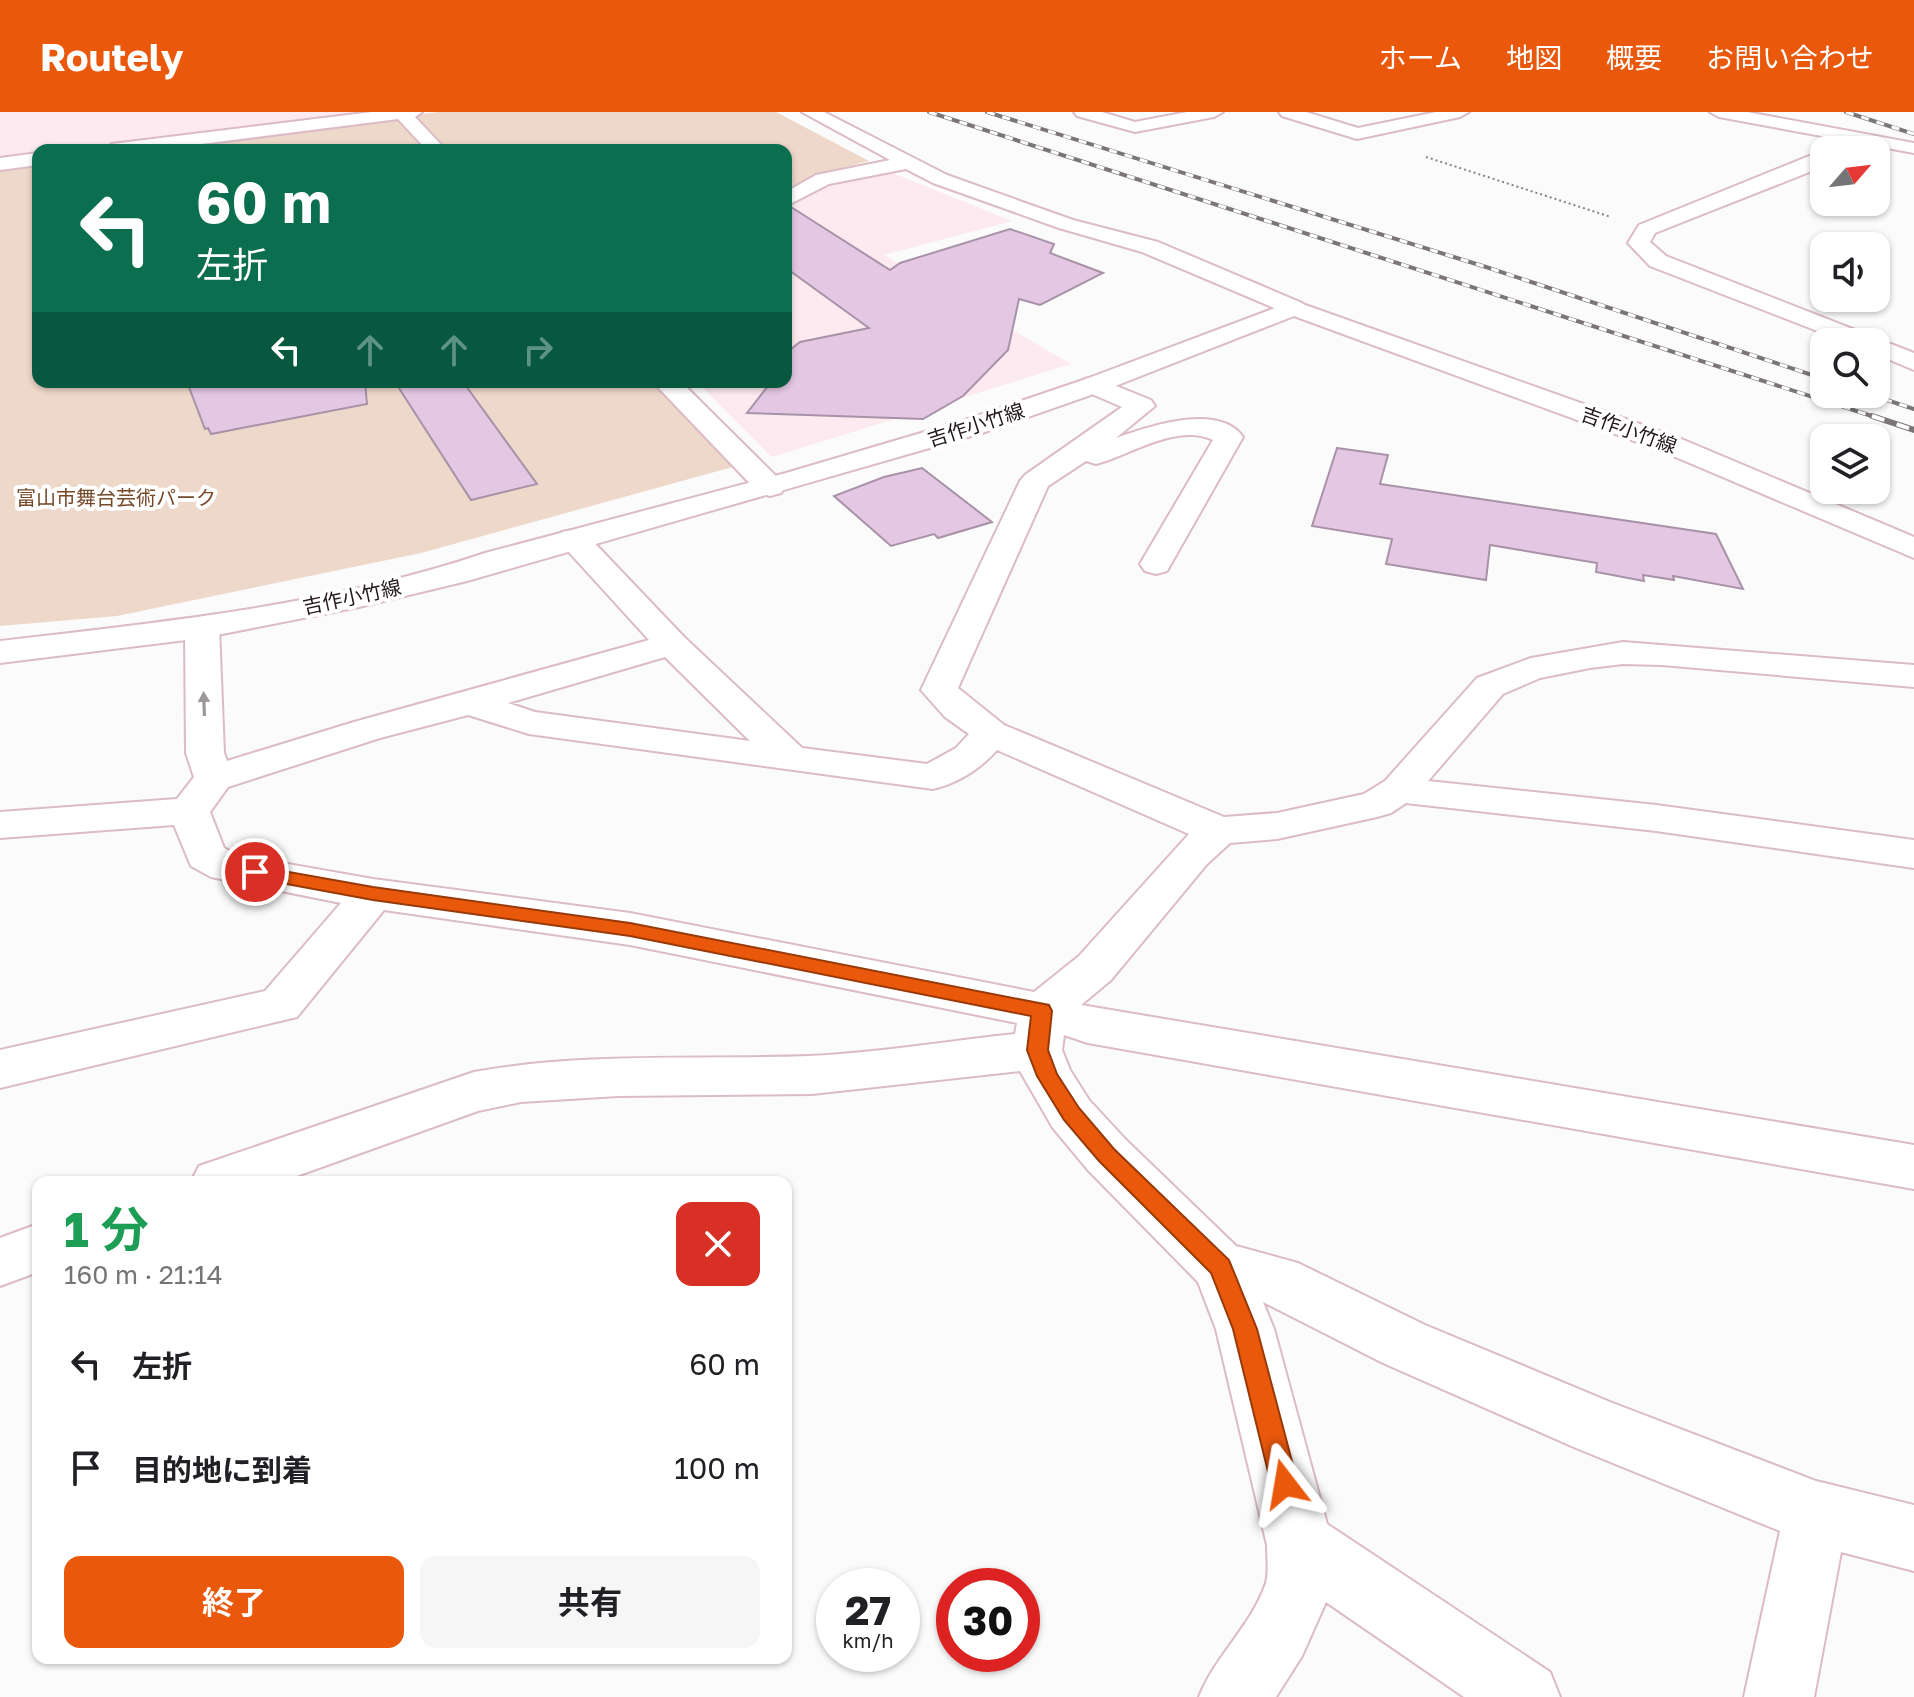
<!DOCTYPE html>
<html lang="ja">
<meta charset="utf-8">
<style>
:root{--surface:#fff;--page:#f6f6f6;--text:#202124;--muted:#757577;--accent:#ea580c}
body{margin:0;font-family:"Golos Text","Noto Sans JP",sans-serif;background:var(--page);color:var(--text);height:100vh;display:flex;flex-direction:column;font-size:30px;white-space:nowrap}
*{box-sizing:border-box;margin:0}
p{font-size:26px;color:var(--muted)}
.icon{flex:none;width:44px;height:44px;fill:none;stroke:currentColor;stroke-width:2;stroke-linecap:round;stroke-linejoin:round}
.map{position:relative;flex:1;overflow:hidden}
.sheet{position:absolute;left:32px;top:1064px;width:760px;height:488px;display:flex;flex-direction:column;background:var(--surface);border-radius:16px;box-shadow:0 2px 6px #0004}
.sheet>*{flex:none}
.guide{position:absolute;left:32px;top:32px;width:760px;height:244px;border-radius:16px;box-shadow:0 2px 6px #0004;background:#0b6e4f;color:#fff;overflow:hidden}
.needle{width:52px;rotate:62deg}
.fabs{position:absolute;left:1810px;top:24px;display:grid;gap:16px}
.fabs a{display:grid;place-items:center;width:80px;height:80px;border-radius:16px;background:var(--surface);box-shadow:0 2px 6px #0004;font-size:40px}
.speed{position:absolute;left:816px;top:1456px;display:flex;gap:16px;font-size:40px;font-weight:700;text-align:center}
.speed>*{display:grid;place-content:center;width:104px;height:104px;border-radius:50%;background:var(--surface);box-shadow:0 2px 6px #0004;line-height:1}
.speed small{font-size:20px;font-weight:400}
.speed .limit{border:12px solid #d22;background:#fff;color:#111}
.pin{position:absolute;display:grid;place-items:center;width:68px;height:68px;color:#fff;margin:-34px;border:4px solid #fff;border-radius:50%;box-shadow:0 2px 8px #0007}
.me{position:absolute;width:88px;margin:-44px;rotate:346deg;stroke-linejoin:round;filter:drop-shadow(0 0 6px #0008)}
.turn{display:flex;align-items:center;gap:28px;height:168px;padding:0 32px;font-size:36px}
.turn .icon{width:104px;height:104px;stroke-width:2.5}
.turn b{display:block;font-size:56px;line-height:68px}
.lanes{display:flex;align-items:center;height:76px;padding:0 32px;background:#0003;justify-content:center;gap:40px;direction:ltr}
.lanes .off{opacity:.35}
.round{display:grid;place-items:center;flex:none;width:84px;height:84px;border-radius:16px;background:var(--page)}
.summary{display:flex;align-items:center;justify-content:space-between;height:136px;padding:0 32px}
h1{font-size:48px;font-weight:700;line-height:60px;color:#1e9e55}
.cta{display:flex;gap:16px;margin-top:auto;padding:16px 32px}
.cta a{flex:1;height:92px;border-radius:16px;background:var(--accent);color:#fff;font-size:32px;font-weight:700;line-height:92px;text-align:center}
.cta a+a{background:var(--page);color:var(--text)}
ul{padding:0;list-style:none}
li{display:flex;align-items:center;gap:24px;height:104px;padding:0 32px}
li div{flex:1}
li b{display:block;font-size:30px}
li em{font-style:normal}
header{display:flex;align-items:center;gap:48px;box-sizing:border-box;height:112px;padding:0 40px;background:var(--accent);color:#fff}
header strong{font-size:38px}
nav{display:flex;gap:44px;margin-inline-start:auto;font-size:28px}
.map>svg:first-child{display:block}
</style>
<header>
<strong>Routely</strong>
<nav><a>ホーム</a><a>地図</a><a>概要</a><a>お問い合わせ</a></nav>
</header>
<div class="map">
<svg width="1914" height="1585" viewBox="0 0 1914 1585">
<rect width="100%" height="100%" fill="#fbfbfb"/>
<!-- built -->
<g fill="#fceaf0">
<polygon points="0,0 363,0 63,38 38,38 38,41 0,46"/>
<polygon points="890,60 1012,109 884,143 1071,252 772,345 697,270 786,270 786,94 845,67"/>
</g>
<!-- green -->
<g fill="#eed8ca">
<polygon points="438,0 776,0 869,49 815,63 786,79 786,38 146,38"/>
<polygon points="38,52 38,270 685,270 758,348 421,441 117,504 0,514 0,57"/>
</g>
<!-- building -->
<g fill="#e4c8e3" stroke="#a892a7" stroke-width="2">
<polygon points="791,95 890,158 900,151 1010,117 1054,132 1050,141 1103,161 1040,193 1019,187 1008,238 963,284 923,307 747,301 771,270 786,270 786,241 800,230 869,216 786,156 786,97"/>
<polygon points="187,270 365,270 367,292 211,322 208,316 205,317"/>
<polygon points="395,270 463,270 537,372 471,388"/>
<polygon points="1337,336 1388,343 1380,372 1716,422 1743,477 1673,464 1674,468 1643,463 1644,469 1596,460 1597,451 1490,433 1486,468 1386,452 1392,427 1312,414"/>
<polygon points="922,356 992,410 938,426 934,422 891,434 834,384 884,365"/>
</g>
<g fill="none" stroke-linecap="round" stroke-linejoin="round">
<!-- minor casing -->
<g stroke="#dcbbc6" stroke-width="4">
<g id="minor">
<polygon points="372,0 422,0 415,5 446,38 427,38 398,7 155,38 103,38 112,32"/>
<polygon points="802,0 824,0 947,63 1073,108 1158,130 1302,191 1306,196 1302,201 1286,201 1142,140 1059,116 933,71 906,57 829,72 786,94 786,80 816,63 890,48"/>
<polygon points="1074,0 1102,0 1135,10 1187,0 1223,0 1214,5 1135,20 1077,4"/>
<polygon points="1279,0 1306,0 1358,16 1436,0 1469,0 1460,5 1357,27 1282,4"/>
<polygon points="1710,0 1747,0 1914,31 1914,41 1719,5"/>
<polygon points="1824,38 1824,52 1817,57 1655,121 1650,130 1666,144 1914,241 1914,258 1876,242 1876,230 1846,230 1650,154 1628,131 1639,113"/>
<polygon points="38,41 38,53 0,58 0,46"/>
<path d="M1094,265L1151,288L1155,294L1116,326C1147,315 1219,290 1243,325L1167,459L1156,462L1145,459L1140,452L1213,328C1181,312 1137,338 1106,349L1096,352L1086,349L1048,374L958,576L1004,613L1224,705L1277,701L1364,682L1385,669L1477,566L1531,546L1623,530L1914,553V575L1662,553L1623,552L1590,556L1540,566L1503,582L1428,669L1656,693L1914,728V756L1656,719L1406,691L1391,701L1377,705L1277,727L1230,731L1207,752L1111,868L1081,893L1914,1033V1077L1088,931L1064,923L1062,938L1070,958L1089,988L1126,1028L1236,1134L1298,1151L1425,1213L1610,1290L1816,1369L1914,1393V1459L1841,1440L1814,1585H1744L1780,1419L1576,1336L1383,1251L1263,1190L1274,1217L1327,1412L1550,1560L1560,1585H1464L1326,1490L1302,1544L1276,1585H1199C1215,1544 1252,1513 1266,1471C1269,1460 1267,1445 1267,1433L1216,1217L1198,1170L1088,1058L1053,1016L1020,959L812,982L618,984L521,990L478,999L280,1070H191L199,1054L474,960C585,940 697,948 809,944C878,941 947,929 1015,922L1017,911L630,833L384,798L297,905L0,976V938L265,879L341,791L211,765L191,754L174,713L0,726V700L177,687L194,665L186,641L185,516L190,509L202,506L214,509L219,516L224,641L227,649L354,610L649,528L557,427L562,420L573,418L584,420L684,525L802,636L927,652L956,636L969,622L945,605L921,578L1020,369L1025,363L1122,295L1085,279L1081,273L1085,267ZM665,545L750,629L535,600L508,591ZM468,603L529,622L933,677C958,671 980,657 997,638L1189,722L1079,844L1034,880L630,801L373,767L237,743L224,736L210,700L228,675L380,626Z"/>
<polygon points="653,270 681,270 781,369 785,375 781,381 770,384 759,381"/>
<polygon points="38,1112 38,1160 0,1174 0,1126"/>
</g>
</g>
<!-- major casing -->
<g stroke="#dcbbc6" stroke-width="4">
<path id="major" d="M1294,189L1679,326L1914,425V446L1659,338L1294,204L1105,278L985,320L467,469L359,495L202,526L0,551V529C162,510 329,494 485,441L786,361L965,308L1086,267Z"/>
</g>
<!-- path -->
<polyline stroke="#898384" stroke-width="2" stroke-dasharray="2 3" stroke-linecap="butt" points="1426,45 1611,105"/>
<!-- minor -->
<use href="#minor" fill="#fff" fill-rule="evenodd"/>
<!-- major -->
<use href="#major" fill="#fff" fill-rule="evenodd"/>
<!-- rail-far1 casing -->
<g stroke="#7b7577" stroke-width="4">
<g id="rail-far1">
<polyline points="929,0 1878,306"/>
<polyline points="987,0 1486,155 1824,267"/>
<polyline points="1846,0 1914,22"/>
<polyline points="1869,282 1914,297"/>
</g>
</g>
<!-- rail casing -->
<g stroke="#7b7577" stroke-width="6">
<polyline id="rail" points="1872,304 1914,318"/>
</g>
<!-- rail-far1 -->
<use href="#rail-far1" stroke="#fff" stroke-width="3" stroke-dasharray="8" stroke-linecap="butt"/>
<!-- rail -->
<use href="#rail" stroke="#fff" stroke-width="4" stroke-dasharray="13" stroke-linecap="butt"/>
</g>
<!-- one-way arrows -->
<defs><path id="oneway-solid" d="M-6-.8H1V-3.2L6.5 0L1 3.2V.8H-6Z" transform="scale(2)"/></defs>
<use fill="#9c9798" href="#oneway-solid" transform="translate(204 592) rotate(-92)"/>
<!-- route -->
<polygon fill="#ea580c" stroke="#983908" stroke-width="2" points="255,754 373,775 630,811 1049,893 1052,899 1048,938 1057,962 1079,996 1114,1037 1229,1148 1257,1217 1298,1372 1294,1381 1285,1385 1275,1381 1271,1372 1233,1217 1211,1161 1099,1049 1064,1008 1037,964 1027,938 1031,904 630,824 373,788 249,765 246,760"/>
<g text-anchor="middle" stroke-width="8" stroke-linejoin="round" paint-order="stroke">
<!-- far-street labels -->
<g font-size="20" fill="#23181b" stroke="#fff">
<text transform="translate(976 313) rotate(-18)" y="7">吉作小竹線</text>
<text transform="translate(1629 318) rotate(20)" y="7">吉作小竹線</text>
<text transform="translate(352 485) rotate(-12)" y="7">吉作小竹線</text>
</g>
<!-- far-park labels -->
<g font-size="20" fill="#764929" stroke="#fff">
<text x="116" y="393">富山市舞台芸術パーク</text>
</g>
</g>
</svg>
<div class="fabs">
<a><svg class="needle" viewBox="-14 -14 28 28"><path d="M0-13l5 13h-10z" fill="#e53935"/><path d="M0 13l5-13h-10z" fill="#757577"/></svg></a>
<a><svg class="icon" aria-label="sound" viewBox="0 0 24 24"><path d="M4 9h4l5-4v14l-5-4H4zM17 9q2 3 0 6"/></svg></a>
<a><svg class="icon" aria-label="search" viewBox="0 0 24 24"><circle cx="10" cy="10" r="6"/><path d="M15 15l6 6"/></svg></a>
<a><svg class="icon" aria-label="layers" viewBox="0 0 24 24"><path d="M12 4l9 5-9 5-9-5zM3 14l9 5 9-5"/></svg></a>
</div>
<div class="speed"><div>27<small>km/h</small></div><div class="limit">30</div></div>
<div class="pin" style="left:255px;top:760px;background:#d93025"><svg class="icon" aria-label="arrive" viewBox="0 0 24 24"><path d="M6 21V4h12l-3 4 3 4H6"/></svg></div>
<svg class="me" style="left:1285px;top:1372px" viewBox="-20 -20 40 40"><path d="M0-17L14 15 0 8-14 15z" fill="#ea580c" stroke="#fff" stroke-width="4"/></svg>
<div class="guide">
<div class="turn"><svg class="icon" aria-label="left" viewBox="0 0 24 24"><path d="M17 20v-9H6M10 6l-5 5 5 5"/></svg><div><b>60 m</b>左折</div></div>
<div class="lanes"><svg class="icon" aria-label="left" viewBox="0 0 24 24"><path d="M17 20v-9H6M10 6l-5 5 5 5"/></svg><svg class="icon off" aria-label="ahead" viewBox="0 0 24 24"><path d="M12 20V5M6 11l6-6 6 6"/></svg><svg class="icon off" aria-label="ahead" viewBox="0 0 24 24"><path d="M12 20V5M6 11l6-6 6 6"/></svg><svg class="icon off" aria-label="right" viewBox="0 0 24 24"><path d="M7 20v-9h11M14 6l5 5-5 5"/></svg></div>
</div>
<section class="sheet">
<div class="summary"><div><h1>1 分</h1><p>160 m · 21:14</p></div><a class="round" style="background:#d93025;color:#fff"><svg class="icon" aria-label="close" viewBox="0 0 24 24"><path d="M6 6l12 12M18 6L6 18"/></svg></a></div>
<ul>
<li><svg class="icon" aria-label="left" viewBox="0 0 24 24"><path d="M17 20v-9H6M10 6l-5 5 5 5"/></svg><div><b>左折</b></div><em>60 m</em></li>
<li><svg class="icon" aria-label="arrive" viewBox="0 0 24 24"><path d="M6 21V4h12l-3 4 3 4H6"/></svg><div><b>目的地に到着</b></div><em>100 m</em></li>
</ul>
<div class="cta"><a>終了</a><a>共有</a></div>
</section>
</div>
